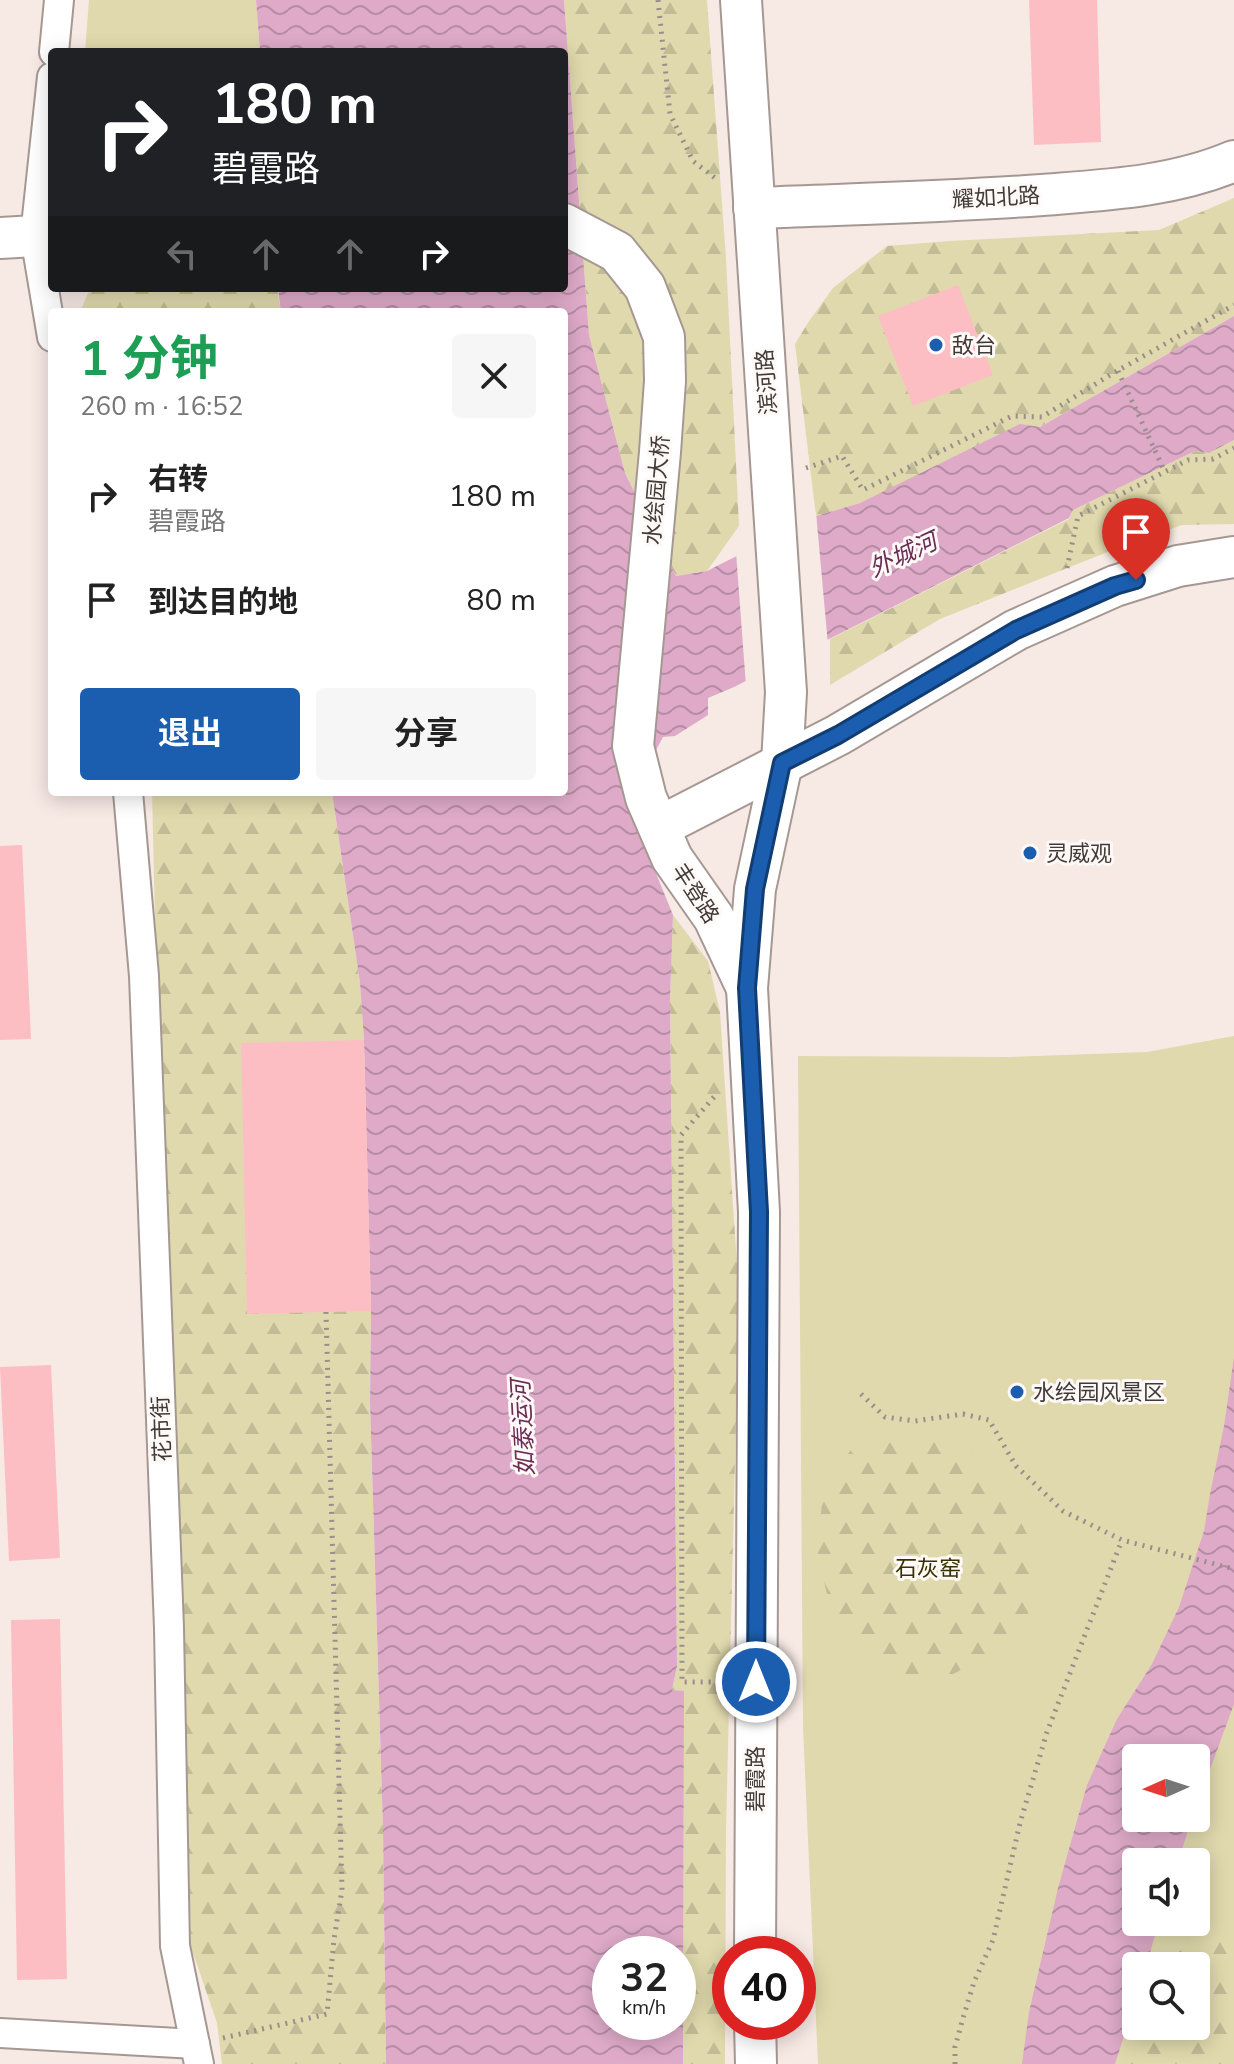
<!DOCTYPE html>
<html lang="zh">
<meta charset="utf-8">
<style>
:root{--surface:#fff;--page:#f6f6f6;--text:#222;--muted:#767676;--accent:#1b5eaf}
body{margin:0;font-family:"Nunito Sans","Noto Sans SC",sans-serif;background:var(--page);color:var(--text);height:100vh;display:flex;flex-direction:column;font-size:30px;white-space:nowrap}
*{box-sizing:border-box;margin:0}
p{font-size:26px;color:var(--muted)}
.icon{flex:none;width:44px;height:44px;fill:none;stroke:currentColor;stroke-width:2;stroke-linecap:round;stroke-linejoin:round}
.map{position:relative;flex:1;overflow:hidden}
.side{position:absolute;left:48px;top:308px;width:520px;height:488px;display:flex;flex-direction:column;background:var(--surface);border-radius:8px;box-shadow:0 4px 20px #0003}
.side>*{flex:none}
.hud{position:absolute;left:48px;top:48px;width:520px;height:244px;border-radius:8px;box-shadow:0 4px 20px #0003;background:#202124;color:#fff;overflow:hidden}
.needle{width:52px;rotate:267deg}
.fabs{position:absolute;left:1122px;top:1744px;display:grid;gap:16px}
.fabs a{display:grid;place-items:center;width:88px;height:88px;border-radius:8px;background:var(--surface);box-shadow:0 4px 20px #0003;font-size:40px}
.speed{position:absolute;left:592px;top:1936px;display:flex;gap:16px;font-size:40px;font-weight:700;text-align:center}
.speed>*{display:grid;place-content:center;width:104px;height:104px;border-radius:50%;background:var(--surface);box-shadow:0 4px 20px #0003;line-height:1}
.speed small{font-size:20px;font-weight:400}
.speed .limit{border:12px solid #d22;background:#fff;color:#111}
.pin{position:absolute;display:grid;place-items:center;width:68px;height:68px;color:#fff;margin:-82px -34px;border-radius:50% 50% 50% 0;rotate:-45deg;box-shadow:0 0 8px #0007}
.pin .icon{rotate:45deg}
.me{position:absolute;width:88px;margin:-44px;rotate:0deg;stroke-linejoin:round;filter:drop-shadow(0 0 6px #0008)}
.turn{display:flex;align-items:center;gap:28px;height:168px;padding:0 32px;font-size:36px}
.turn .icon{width:104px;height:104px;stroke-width:2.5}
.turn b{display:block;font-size:56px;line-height:68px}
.lanes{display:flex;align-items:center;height:76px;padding:0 32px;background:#0003;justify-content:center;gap:40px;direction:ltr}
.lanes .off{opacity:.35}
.round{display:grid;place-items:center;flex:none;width:84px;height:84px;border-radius:8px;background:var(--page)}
.summary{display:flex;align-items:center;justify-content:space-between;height:136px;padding:0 32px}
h1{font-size:48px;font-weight:700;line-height:60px;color:#1e9e55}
.primary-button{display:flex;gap:16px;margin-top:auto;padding:16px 32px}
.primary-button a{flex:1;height:92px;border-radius:8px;background:var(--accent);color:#fff;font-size:32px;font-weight:700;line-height:92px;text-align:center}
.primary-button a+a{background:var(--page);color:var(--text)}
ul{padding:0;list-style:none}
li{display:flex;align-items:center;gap:24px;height:104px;padding:0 32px}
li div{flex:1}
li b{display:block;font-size:30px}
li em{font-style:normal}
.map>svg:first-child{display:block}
</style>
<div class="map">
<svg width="1234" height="2064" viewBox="0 0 1234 2064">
<defs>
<pattern id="forest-firs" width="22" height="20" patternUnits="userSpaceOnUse" patternTransform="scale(2)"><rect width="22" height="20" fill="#e0d9ad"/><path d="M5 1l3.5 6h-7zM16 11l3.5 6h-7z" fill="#c1bb96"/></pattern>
<pattern id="water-waves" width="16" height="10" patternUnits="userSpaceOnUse" patternTransform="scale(2)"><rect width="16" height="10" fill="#deaac8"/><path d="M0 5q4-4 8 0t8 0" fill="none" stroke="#b58ca3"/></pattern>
</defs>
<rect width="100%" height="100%" fill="#f7e9e4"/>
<!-- green -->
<g fill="#e0d9ad" fill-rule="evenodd">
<polygon points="89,0 256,0 260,52 85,52"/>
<path d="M1234,1036V2064H818L803,1727L798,1056L1009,1057L1147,1052ZM1136,1758H1196V1818H1136ZM1136,1862H1196V1922H1136ZM1136,1966H1196V2026H1136Z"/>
</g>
<!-- forest -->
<g fill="url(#forest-firs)">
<polygon points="564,0 707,0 726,258 739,526 707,571 676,576 625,473 589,335"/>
<polygon points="1234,198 1234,316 1040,427 860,503 816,516 795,344 809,321 833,288 887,246 950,241 1159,230"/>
<polygon points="92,288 277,288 281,312 80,312 88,293"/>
<polygon points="1234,440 1234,524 1182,525 1115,549 940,619 830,685 830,639 1069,519 1073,510 1195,451 1209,453"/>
<polygon points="152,792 332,792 360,983 364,1040 371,1311 370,1402 383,1830 386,2064 222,2064 217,2023 191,1947 179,1494 158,1047"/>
<polygon points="673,915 708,961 720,1012 739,1295 726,1831 725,2064 683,2064 684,1692 672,1690 677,1666 670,1001"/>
<polygon points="910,1440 961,1443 1000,1482 1033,1546 1036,1602 1005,1647 953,1674 894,1680 857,1651 833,1620 817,1551 824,1485 854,1446"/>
<polygon points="1234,1926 1234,2064 1121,2064 1136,2023 1136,2026 1196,2026 1196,1966 1163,1966 1201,1932"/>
</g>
<!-- water -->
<g fill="url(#water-waves)" fill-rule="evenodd">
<path d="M256,0H564L589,335L625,473L676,576L707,571L816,516L860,503L1020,424L1040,427L1234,316V440L1209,453L1195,451L1073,510L1069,518L734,687L708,698V715L675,736L663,737L648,765L640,834L673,915L670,1001L677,1666L672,1690L684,1691L683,2064H386L383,1830L370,1402L371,1311L364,1040L360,983L332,792H564V312H281L278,288H564V52H260ZM610,1954H678V2022H610Z"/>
<polygon points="1234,1357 1234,1704 1196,1808 1196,1758 1136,1758 1136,1818 1192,1818 1178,1862 1136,1862 1136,1922 1159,1922 1146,1966 1136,1966 1136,1998 1115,2064 1022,2064 1029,2012 1058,1888 1087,1785 1117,1719 1152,1664 1179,1607 1204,1531 1210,1494 1224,1426"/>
</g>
<!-- pier -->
<polygon fill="#f7e9e4" points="816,512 828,645 746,686 736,552"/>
<!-- building -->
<g fill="#fdbec3">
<polygon points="1029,0 1097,0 1101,142 1034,145"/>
<polygon points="958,285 993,375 913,406 878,316"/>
<polygon points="22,845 31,1039 0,1040 0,846"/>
<polygon points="364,1040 371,1311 247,1314 241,1043"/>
<polygon points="51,1365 60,1558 9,1561 0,1367"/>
<polygon points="60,1619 67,1979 17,1980 11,1620"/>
</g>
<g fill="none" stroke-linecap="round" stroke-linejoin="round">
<!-- street casing -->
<g stroke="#a59893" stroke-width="32">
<g id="street">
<polyline points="54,52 59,0"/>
<polyline points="52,77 35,236 52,337"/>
<polyline points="128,792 144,976 169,1628 175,1946 199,2064"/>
<polyline points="0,2033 195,2044"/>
</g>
</g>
<!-- secondary casing -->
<g stroke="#a59893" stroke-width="44">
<g id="secondary">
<polyline points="741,0 786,692 782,763 755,889 747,988 759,1212 755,1954"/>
<path d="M754,208C850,204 946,202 1042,195C1106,190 1173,187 1234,161"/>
<polyline points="564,224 617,252 645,287 664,337 665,381 660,452 633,746 646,798 672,858 714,918 746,986"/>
<polyline points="0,238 52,235"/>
<polyline points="659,827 838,735 1016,630 1115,586 1178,566 1234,557"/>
<polyline points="755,2022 756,2064"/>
</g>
</g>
<!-- path -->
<g stroke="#988e8b" stroke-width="5" stroke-dasharray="2 6" stroke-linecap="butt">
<polyline points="658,0 670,114 693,161 715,178"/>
<polyline points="1118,371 1165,472"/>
<polyline points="806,468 842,456 863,490 1012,416 1042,417 1110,375 1234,305"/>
<polyline points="1067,568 1078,516 1188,460 1213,459 1234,448"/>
<polyline points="714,1097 681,1135 682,1682 719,1682"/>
<polyline points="861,1394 885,1417 915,1421 963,1414 989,1420 1016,1466 1063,1511 1122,1540 1234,1569"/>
<polyline points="223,2038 327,2014 334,1939 342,1890 326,1312"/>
<polyline points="955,2064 955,2047 963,2018 974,1982 993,1940 1020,1823 1047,1732 1122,1540"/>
</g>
<!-- street -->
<use href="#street" stroke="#fff" stroke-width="28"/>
<!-- secondary -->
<use href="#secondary" stroke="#fff" stroke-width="40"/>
</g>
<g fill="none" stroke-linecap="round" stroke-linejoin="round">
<!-- route casing -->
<g stroke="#123d72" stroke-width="20">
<polyline id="route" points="756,1682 759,1212 747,988 755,889 782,763 838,735 1016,630 1115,586 1136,580"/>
</g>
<!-- route -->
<use href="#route" stroke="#1b5eaf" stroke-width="14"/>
</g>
<!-- markers -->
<g fill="#1b5eaf" stroke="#fef8f6" stroke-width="3">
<circle cx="936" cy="345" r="8"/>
<circle cx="1030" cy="853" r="8"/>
<circle cx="1017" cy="1392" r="8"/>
</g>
<g text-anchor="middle" stroke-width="6" stroke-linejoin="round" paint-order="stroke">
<!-- street labels -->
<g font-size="22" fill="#403b39" stroke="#fef8f6">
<text transform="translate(996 197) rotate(-3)" y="8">耀如北路</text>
<text transform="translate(766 382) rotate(-94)" y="8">滨河路</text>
<text transform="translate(656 490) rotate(-85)" y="8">水绘园大桥</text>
<text transform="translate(696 893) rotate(57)" y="8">丰登路</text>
<text transform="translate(161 1429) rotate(-92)" y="8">花市街</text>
<text transform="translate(755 1779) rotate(-90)" y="8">碧霞路</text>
</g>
<!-- poi labels -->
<g font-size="22" fill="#403b39" stroke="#fef8f6" text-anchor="start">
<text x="952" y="353">敌台</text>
<text x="1046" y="861">灵威观</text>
<text x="1033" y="1400">水绘园风景区</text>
</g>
<!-- park labels -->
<g font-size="22" fill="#373002" stroke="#fef8f6">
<text x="928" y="1576">石灰窑</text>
</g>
<!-- water labels -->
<g font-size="24" font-style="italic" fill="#6b2d55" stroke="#fef8f6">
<text transform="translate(903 555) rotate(-25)" y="8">外城河</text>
<text transform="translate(523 1428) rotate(-93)" y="8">如泰运河</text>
</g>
</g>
</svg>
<div class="fabs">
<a><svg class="needle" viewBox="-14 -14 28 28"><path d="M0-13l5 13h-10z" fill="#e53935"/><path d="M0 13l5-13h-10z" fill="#767676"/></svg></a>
<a><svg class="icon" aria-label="sound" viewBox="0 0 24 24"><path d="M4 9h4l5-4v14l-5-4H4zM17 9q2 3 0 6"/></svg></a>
<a><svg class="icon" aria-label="search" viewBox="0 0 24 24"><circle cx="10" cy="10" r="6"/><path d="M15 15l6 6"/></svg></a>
</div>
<div class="speed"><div>32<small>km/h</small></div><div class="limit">40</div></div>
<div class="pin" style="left:1136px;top:580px;background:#d93025"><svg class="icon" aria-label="arrive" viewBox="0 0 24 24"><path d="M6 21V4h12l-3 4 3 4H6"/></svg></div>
<svg class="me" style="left:756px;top:1682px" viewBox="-20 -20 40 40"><circle r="17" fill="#1b5eaf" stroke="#fff" stroke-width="3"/><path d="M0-11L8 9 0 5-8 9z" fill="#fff"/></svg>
<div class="hud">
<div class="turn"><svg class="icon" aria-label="right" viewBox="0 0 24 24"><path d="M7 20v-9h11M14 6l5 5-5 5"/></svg><div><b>180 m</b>碧霞路</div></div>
<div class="lanes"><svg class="icon off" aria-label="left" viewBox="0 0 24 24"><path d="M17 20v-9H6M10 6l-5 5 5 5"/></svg><svg class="icon off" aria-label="ahead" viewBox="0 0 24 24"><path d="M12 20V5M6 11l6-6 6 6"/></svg><svg class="icon off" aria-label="ahead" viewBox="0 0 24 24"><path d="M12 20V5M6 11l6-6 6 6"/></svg><svg class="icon" aria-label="right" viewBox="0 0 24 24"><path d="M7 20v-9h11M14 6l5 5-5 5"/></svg></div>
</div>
<section class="side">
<div class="summary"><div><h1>1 分钟</h1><p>260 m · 16:52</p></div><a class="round"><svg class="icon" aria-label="close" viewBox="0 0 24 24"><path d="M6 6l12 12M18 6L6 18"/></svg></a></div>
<ul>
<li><svg class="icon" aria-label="right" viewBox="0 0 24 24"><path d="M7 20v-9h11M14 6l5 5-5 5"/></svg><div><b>右转</b><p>碧霞路</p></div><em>180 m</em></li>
<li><svg class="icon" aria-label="arrive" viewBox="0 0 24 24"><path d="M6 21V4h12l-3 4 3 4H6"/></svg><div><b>到达目的地</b></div><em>80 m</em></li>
</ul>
<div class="primary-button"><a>退出</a><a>分享</a></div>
</section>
</div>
